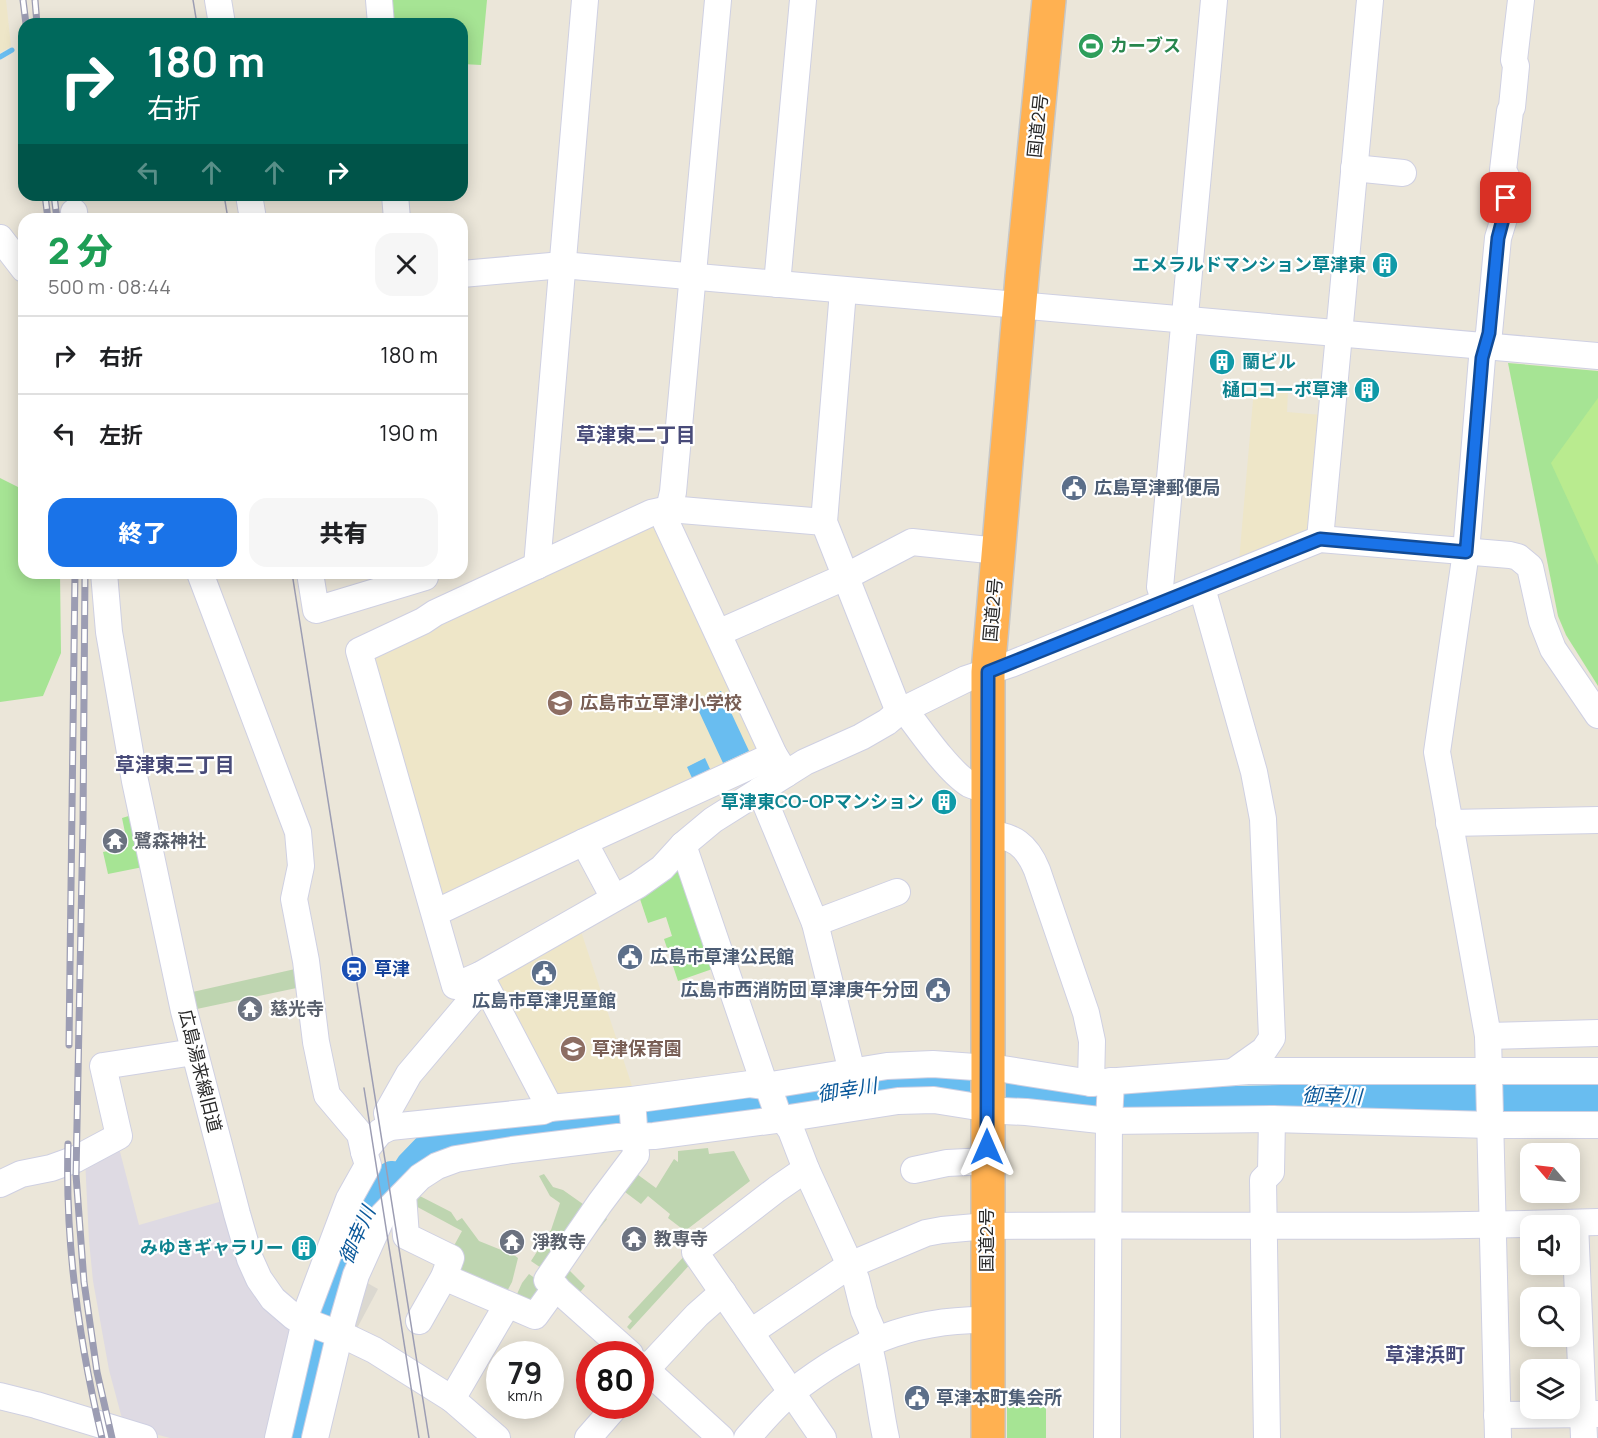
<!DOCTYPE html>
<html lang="ja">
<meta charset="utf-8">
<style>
:root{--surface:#fff;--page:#f6f6f6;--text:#202124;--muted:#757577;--line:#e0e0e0;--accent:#1a73e8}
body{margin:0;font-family:Manrope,"Noto Sans JP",sans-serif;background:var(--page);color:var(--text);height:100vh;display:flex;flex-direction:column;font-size:22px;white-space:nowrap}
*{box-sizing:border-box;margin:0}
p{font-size:20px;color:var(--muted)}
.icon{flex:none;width:33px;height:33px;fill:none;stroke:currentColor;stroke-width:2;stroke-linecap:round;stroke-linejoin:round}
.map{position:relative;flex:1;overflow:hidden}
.sheet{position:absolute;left:18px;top:213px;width:450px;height:366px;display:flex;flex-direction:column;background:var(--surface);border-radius:18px;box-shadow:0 3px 15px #0003}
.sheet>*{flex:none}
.hud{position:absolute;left:18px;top:18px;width:450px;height:183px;border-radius:18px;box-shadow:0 3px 15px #0003;background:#00695c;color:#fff;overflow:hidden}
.needle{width:39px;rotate:298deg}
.controls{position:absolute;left:1520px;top:1143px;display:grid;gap:12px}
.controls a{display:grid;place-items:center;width:60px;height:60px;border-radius:12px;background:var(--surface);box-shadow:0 3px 15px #0003;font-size:30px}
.speed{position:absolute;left:486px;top:1341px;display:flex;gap:12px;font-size:30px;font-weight:700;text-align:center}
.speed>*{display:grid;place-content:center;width:78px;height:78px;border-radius:50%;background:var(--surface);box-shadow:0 3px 15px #0003;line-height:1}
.speed small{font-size:15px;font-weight:400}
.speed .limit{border:9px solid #d22;background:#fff;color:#111}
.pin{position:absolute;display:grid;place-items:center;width:51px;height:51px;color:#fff;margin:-26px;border-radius:12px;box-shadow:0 3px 9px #0006}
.me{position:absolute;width:66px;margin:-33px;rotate:0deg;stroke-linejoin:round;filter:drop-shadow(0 0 4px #0008)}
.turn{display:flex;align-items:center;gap:21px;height:126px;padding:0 30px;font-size:27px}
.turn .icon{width:78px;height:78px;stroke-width:2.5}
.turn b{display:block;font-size:42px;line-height:51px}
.lanes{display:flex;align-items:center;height:57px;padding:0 30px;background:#0003;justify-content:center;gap:30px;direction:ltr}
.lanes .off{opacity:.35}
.round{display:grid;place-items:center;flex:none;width:63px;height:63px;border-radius:18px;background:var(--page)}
.summary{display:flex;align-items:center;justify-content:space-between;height:102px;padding:0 30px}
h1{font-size:36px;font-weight:800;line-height:45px;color:#1e9e55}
.button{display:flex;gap:12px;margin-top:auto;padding:12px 30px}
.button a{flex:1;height:69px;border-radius:18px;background:var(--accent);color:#fff;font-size:24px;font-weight:800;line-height:69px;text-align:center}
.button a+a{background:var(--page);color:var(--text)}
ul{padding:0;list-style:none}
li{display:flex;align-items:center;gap:18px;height:78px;padding:0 30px;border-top:2px solid var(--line)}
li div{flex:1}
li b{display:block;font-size:22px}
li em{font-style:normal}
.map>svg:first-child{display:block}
</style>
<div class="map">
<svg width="1598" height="1438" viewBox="0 0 1598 1438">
<rect width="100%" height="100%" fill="#ebe6d9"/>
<!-- industrial -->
<polygon fill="#dedae3" points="118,1144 139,1225 226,1200 300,1330 273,1438 170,1438 124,1426 109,1370 93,1281 89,1241 85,1159"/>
<!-- education -->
<g fill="#eee6c8">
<polygon points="0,0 6,0 11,46 0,53"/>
<polygon points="1254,389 1288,392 1287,412 1322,415 1312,526 1307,535 1239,561"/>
<polygon points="651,521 659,526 764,752 443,902 366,654"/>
<polygon points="580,928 634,1092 557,1100 493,976"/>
</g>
<!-- green -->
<g fill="#a6e494">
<polygon points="387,0 487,0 481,65 462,64 462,24 389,24"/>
<polygon points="1508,363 1598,371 1598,686 1566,635 1558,616"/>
<polygon points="0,478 24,490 24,573 60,573 61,653 43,696 0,702"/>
<polygon points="132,815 143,867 108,874 103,852 128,847 122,818"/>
<polygon points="682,859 718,967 678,981 664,939 672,936 666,917 648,923 638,893"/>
<polygon points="1046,1405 1046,1438 1007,1438 1007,1406"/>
</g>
<!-- cemetery -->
<g fill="#bed5b0">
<polygon points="304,967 306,986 192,1010 188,993"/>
<polygon points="708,1148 709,1154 734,1151 750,1181 685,1231 668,1218 670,1214 648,1196 641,1204 617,1186 630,1169 656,1188 674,1159 678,1162 678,1151"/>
<polygon points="544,1174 553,1187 563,1190 590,1209 547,1272 531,1261 551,1230 560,1203 550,1196 539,1176"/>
<polygon points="414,1193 451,1212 457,1221 462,1218 479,1241 514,1255 518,1258 512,1282 503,1299 449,1275 450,1253 462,1231 410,1203"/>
<polygon points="598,1211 607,1219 567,1268 585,1286 577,1296 552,1278"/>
<polygon points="689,1251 694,1260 630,1330 627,1327 632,1321 628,1317"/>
<polygon points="529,1274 550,1289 534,1312 513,1303 522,1283"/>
</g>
<!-- pitch -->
<polygon fill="#b9eb8f" points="1598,398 1598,565 1551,463"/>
<!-- plaza -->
<polygon fill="#dbd8d0" points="362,1280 378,1289 355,1332 351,1329"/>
<!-- water -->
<g fill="#69bdf0">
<polygon points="721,691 749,751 723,763 695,703"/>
<polygon points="705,758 710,769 692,778 687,767"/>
<polygon points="932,1069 1099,1089 1507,1080 1598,1081 1598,1117 1508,1115 1370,1108 1214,1108 1097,1111 919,1094 402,1180 364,1210 399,1156 425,1129"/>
</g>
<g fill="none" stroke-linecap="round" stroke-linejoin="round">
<!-- stream -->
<polyline stroke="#69bdf0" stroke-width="5" points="0,57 12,50"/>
<!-- river -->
<polyline stroke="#69bdf0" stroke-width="32" points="299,1438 316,1351 328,1304 344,1257 364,1210 392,1177"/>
<!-- minor casing -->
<g stroke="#cfd0e2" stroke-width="28">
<g id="minor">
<polyline points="218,0 222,24"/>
<polyline points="379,0 381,24"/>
<polyline points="718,0 673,492 666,522 774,755 786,774"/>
<polyline points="1354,168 1403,173"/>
<polyline points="249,195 253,219"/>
<polyline points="395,195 397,219"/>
<polyline points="74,212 75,219"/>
<polyline points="0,238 24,269"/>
<polyline points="462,274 562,265 1598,356"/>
<polyline points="777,284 803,0"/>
<polyline points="843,291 824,522 899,712"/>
<polyline points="824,522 669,509 651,513 435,613 423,621 359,651 455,986 480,975 638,885 662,868 683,845 713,820 805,762 861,737 887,722 899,712 966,679 1011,664 1320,539 1510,555 1518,557 1530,567 1542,621 1553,649 1598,715"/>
<polyline points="1320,539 1370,0"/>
<polyline points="537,566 585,0"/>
<polyline points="104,573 109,632 135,781 184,1011 237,1214 250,1259 259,1279 273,1299 294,1317 349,1338 374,1350 452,1399 497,1438"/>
<polyline points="200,573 298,832 301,866 294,899 306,961 316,1042 327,1095 360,1134 364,1152"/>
<polyline points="310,573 316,610 425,577"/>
<polyline points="1202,588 1254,772 1263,819 1272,1038 1264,1050 1233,1072"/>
<polyline points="1165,602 1160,587 1214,0"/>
<polyline points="718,633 847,576 912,542 998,551"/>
<path d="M904,709C920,730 948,771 969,784C975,787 981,788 987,789"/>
<polyline points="760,790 815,923 852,1072"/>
<polyline points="1449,823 1598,820"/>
<path d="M987,834C1013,835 1027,845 1037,870L1086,1013L1092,1041L1091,1083"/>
<polyline points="584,842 614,898"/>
<polyline points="683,845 765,1086 769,1089 778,1115 783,1119 791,1130 806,1169 850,1265 856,1279 864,1311 876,1339"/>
<polyline points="435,913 584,842 774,755"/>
<polyline points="815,923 897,892"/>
<polyline points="1488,1036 1598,1033"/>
<polyline points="390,1127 387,1113 409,1074 475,996 480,975 550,1108"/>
<polyline points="806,1169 777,1189 695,1252 823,1438"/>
<polyline points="914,1170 947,1163 987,1161"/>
<polyline points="0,1184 21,1174 51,1168 76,1159 119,1136 103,1066 194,1052"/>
<polyline points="403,1195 406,1236 451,1258 444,1277 419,1321"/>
<polyline points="1575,1223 1584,1438"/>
<polyline points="444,1277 535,1316 556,1287"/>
<path d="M751,1332L850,1265L926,1233L942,1230L987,1226C1190,1224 1394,1229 1598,1222"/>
<path d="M868,1343C877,1374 879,1407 886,1438"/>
<polyline points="630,1354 547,1280 600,1203 636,1155 632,1100"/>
<polyline points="640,1364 721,1438"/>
<polyline points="640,1376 697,1315 723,1292"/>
<polyline points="0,1396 36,1405 144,1438"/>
<polyline points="452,1399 507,1305"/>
<polyline points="1497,1415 1598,1414"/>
<polyline points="278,1438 308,1308 349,1199 368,1165 364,1152 380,1132 390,1127 543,1111 550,1108 632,1100 750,1084 765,1086 887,1066 933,1064 1003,1069 1091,1083 1248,1071 1598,1071"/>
<polyline points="315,1438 343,1320 356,1275 383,1215 420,1177 437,1166 456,1159 512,1150 618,1137 654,1136 783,1119 898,1101 934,1100 1003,1111 1026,1112 1109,1121 1272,1119 1490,1125 1598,1125"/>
<polyline points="588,1438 616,1406"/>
<path d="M747,1438C761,1423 775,1405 792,1392C854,1344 908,1319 987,1320"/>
<polyline points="1107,1438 1109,1121 1111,1081"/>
<polyline points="1267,1438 1263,1180 1271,1172 1272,1119"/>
<polyline points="1498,1438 1488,1036 1437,752 1466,552 1482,358 1489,333 1498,238 1505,215 1508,180 1503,170 1510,111 1512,107 1516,66 1514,60 1521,0"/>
</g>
</g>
<!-- highway casing -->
<g stroke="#c7c7c7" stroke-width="36">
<polyline id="highway" points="988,1438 988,672 1022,277 1049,0"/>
</g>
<!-- minor -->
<use href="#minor" stroke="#fff" stroke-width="26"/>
<!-- highway -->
<use href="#highway" stroke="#ffb151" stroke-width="33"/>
<!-- tram -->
<g stroke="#9c9db3" stroke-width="1.5">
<polyline points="193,0 197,24"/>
<polyline points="224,195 228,219"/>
<polyline points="292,573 429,1438"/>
<polyline points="364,1088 419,1438"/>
</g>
<!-- rail casing -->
<g stroke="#9c9db3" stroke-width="7">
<g id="rail">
<polyline points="23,0 26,24"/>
<polyline points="35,0 37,24"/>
<polyline points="45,195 48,219"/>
<polyline points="54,195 57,219"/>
<polyline points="85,573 83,822 76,1175 84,1282 97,1372 112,1438"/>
<polyline points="69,1045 75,573"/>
<path d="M68,1144C65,1243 79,1342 102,1438"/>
</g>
</g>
<!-- rail -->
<use href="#rail" stroke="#fff" stroke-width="4.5" stroke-dasharray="14" stroke-linecap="butt"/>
</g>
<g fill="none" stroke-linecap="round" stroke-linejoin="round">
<!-- route casing -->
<g stroke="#114b97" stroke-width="15">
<polyline id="route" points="987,1147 988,672 1320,539 1466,552 1482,358 1489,333 1498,238 1504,215 1506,198"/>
</g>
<!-- route -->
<use href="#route" stroke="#1a73e8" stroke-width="10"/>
</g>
<!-- icons -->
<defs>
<g id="stadium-disc" transform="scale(1.35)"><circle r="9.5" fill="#2e9e5b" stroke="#fff"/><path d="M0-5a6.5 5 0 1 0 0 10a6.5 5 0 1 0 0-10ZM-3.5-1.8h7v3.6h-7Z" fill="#fff"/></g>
<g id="building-disc" transform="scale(1.35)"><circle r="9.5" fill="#0f9aa8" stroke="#fff"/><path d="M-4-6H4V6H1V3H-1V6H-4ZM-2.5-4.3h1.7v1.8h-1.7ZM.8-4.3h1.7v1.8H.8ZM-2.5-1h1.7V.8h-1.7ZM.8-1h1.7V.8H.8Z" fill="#fff"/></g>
<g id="civic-disc" transform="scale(1.35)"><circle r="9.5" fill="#5c6f8a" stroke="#fff"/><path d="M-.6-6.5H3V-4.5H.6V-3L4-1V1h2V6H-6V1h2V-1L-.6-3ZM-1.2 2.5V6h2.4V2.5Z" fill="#fff"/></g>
<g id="school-disc" transform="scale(1.35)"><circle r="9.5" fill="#8d6e63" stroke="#fff"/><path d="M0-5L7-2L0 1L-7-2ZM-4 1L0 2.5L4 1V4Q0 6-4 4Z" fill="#fff"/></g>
<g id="temple-disc" transform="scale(1.35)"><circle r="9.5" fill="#6b7280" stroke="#fff"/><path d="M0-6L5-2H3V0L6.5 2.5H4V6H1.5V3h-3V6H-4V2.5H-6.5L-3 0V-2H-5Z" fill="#fff"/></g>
<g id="station-disc" transform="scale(1.35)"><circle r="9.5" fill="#1a4fb4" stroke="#fff"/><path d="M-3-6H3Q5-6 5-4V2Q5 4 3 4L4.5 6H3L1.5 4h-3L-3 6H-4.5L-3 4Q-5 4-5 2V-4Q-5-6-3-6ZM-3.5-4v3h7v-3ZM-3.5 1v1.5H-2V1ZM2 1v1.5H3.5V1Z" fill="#fff"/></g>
</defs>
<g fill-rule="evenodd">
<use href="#stadium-disc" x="1091" y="46"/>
<use href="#building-disc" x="1385" y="265"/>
<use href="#building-disc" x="1222" y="362"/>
<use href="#building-disc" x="1367" y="390"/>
<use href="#civic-disc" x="1074" y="488"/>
<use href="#school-disc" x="560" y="703"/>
<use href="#building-disc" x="944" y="802"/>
<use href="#temple-disc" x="115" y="841"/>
<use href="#civic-disc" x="630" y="957"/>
<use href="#station-disc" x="354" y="969"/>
<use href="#civic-disc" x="544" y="973"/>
<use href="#civic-disc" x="938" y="990"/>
<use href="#temple-disc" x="250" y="1009"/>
<use href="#school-disc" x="573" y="1049"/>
<use href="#temple-disc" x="634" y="1239"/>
<use href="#temple-disc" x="512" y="1242"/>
<use href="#building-disc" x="304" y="1248"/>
<use href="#civic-disc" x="917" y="1398"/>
</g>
<g text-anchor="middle" stroke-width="4.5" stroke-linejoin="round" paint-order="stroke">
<!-- leisure labels -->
<g font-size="18" font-weight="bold" fill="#27864d" stroke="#fff" text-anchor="start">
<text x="1110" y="52">カーブス</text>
</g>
<!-- street labels -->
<g font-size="18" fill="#282828" stroke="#fff">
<text transform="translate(1038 126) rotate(-84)" y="6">国道2号</text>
<text transform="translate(993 610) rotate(-85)" y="6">国道2号</text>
<text transform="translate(200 1071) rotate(76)" y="6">広島湯来線旧道</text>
<text transform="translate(987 1240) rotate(-90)" y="6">国道2号</text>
</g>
<!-- culture labels -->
<g font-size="18" font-weight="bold" fill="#0d838f" stroke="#fff" text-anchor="end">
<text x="1366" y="271">エメラルドマンション草津東</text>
<text x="1242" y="368" text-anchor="start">蘭ビル</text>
<text x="1348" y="396">樋口コーポ草津</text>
<text x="924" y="808">草津東CO-OPマンション</text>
<text x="284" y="1254">みゆきギャラリー</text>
</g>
<!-- service labels -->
<g font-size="18" font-weight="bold" fill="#4e5e75" stroke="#fff" text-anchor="start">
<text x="1094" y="494">広島草津郵便局</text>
<text x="650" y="963">広島市草津公民館</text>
<text x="918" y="996" text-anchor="end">広島市西消防団 草津庚午分団</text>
<text x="544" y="1007" text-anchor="middle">広島市草津児童館</text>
<text x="936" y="1404">草津本町集会所</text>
</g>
<!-- education labels -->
<g font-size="18" font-weight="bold" fill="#785e54" stroke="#fff" text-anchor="start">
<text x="580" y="709">広島市立草津小学校</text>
<text x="592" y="1055">草津保育園</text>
</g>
<!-- worship labels -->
<g font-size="18" font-weight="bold" fill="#5b616d" stroke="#fff" text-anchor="start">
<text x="134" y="847">鷺森神社</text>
<text x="270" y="1015">慈光寺</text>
<text x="654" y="1245">教専寺</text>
<text x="532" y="1248">淨教寺</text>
</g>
<!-- transit labels -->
<g font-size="18" font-weight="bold" fill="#164399" stroke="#fff" text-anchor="start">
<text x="374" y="975">草津</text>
</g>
<!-- neighbourhood labels -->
<g font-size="20" font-weight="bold" fill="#484b79" stroke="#fff">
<text x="636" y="442">草津東二丁目</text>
<text x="175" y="772">草津東三丁目</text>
<text x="1425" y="1362">草津浜町</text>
</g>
<!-- water labels -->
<g font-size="20" font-style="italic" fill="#0a589a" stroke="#fff">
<text transform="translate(847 1090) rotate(-9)" y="7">御幸川</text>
<text transform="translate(1332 1096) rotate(2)" y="7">御幸川</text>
<text transform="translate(357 1235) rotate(-66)" y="7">御幸川</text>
</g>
</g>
</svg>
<div class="controls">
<a><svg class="needle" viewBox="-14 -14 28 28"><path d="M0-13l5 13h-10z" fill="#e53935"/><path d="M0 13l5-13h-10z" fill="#757577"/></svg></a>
<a><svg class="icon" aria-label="sound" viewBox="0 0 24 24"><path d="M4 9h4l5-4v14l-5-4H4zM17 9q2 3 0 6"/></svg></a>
<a><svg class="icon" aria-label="search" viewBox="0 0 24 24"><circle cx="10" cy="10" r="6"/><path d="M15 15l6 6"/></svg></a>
<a><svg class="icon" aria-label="layers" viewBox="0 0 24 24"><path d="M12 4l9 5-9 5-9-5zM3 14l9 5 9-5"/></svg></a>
</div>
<div class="speed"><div>79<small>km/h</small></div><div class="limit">80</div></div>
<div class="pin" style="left:1506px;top:198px;background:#d93025"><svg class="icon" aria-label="arrive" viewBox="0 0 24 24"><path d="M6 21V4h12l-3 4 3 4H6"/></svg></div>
<svg class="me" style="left:987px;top:1147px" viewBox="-20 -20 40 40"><path d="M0-17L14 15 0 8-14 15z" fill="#1a73e8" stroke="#fff" stroke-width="4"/></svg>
<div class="hud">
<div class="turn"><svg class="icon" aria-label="right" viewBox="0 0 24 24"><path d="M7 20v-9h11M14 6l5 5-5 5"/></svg><div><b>180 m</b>右折</div></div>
<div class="lanes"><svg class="icon off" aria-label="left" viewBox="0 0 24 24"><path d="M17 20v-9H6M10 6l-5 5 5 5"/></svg><svg class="icon off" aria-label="ahead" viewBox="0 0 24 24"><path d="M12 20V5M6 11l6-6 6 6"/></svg><svg class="icon off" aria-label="ahead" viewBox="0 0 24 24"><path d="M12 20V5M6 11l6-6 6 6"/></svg><svg class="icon" aria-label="right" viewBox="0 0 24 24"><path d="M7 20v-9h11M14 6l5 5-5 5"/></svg></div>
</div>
<section class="sheet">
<div class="summary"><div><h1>2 分</h1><p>500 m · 08:44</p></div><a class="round"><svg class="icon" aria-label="close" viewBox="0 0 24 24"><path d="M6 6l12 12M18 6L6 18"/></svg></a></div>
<ul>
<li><svg class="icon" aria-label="right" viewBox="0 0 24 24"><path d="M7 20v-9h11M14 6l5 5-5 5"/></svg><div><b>右折</b></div><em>180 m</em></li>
<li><svg class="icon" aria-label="left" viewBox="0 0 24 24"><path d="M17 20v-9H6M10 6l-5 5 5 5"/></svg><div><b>左折</b></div><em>190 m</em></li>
</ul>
<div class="button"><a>終了</a><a>共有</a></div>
</section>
</div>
